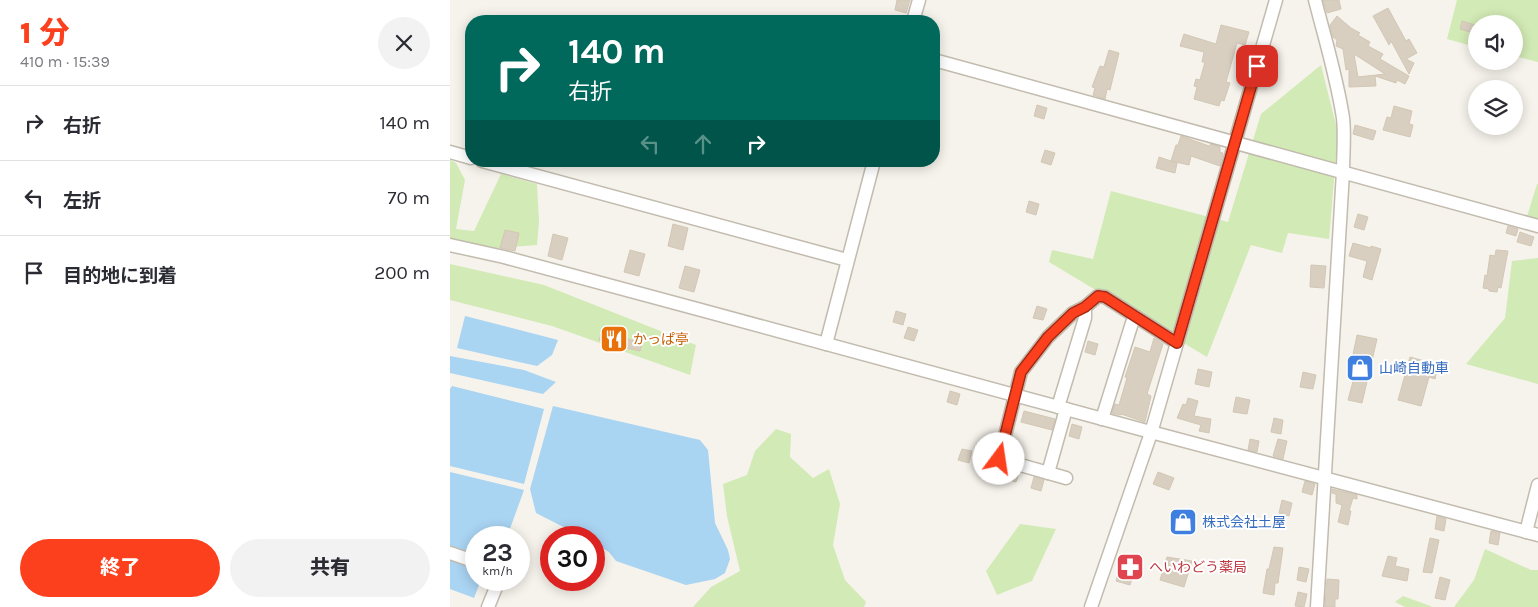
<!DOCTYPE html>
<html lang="ja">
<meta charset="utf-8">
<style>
:root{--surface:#fff;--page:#f2f2f3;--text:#2b2b33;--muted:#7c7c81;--line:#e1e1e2;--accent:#fc3f1d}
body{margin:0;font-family:Karla,"Noto Sans JP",sans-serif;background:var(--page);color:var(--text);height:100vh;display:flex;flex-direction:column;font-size:19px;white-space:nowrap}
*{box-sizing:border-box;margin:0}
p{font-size:16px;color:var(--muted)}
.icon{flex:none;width:28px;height:28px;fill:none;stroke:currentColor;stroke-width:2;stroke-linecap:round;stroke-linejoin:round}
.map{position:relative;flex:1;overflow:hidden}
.details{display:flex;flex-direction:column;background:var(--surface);width:450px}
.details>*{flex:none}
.banner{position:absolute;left:15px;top:15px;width:475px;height:152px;border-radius:20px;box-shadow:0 2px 12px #0003;background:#00695c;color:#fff;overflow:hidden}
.buttons{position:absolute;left:1018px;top:15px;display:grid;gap:10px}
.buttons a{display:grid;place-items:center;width:55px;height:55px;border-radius:50%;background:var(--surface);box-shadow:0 2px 12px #0003;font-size:25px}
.speed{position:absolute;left:15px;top:526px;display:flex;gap:10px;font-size:25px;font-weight:700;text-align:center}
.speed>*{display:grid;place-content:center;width:65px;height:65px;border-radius:50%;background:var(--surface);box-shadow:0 2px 12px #0003;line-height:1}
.speed small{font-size:12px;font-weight:400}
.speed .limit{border:8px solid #d22;background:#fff;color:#111}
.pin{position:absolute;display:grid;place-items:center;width:42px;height:42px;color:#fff;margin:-21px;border-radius:10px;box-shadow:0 2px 8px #0006}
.me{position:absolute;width:55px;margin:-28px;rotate:14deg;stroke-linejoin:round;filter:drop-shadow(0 0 4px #0008)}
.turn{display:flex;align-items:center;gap:18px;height:105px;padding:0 20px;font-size:22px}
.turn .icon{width:65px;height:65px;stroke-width:2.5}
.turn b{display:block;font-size:35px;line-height:42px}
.lanes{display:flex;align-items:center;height:48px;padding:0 20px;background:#0003;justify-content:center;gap:25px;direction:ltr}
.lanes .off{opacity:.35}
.round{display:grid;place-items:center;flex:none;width:52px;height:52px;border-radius:26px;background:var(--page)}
.summary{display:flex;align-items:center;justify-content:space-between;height:85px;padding:0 20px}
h1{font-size:30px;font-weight:800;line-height:38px;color:var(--accent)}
.cta{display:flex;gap:10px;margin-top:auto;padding:10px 20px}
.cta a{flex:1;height:58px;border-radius:30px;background:var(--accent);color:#fff;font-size:20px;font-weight:800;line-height:58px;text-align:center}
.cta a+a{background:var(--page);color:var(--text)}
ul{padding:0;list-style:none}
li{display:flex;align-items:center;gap:15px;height:75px;padding:0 20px;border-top:1px solid var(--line)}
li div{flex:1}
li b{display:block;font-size:19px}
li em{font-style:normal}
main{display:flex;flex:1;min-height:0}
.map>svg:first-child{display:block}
</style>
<main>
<section class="details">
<div class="summary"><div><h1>1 分</h1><p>410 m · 15:39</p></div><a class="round"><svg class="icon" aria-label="close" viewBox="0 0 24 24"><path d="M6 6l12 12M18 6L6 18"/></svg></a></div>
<ul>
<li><svg class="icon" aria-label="right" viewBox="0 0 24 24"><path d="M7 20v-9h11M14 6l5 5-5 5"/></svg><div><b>右折</b></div><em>140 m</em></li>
<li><svg class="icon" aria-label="left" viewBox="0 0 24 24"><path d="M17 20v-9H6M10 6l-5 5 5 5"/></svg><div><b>左折</b></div><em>70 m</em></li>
<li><svg class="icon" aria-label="arrive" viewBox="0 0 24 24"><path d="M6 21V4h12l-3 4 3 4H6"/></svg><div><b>目的地に到着</b></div><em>200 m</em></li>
</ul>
<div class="cta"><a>終了</a><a>共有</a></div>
</section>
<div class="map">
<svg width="1088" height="607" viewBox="0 0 1088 607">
<rect width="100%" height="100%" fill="#f6f3ec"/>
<!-- green -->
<g fill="#d2eab5">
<polygon points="1007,0 1088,0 1088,62 1064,56 1064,24 1026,24 1026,47 997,39"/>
<polygon points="871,65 888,133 879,239 838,233 832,253 801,245 757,357 599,262 602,250 643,259 661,191 778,222 811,114"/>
<polygon points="0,160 6,163 15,180 6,229 24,231 51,174 87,184 89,221 87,245 38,249 0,240"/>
<polygon points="1087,184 1088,184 1088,227 1075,223"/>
<polygon points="1088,258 1088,384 1016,364 1055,318 1062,261"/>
<polygon points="0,264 94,285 246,345 240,375 102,326 0,300"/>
<polygon points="326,429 341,434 340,457 363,478 379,469 390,504 383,545 395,580 416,602 414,607 243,607 261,587 290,571 277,516 273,484 297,475 305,451"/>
<polygon points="570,524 606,529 582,581 547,595 536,571"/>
<polygon points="1035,549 1081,570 1088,570 1088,607 1004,607 1024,580"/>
<polygon points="953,596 983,607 955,607 945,602"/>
</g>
<!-- water -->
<g fill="#a9d4f2">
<polygon points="15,316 108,340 102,355 87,366 7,348"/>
<polygon points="0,356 74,370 106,382 93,394 0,373"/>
<polygon points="2,386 94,409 74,484 0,466 0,389"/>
<polygon points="103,406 250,440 258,450 265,523 278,550 280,559 275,573 265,579 236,585 166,561 159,552 144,543 144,538 133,537 86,513 80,489"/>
<polygon points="0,472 74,490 57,537 26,538 26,555 0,546"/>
<polygon points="0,558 26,567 26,580 31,580 24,598 0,589"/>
</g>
<!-- building -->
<g fill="#d8cfc1" stroke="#d3c7b4" fill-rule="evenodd">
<polygon points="447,0 460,0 456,13 445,10"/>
<polygon points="873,0 889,0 891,9 877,13"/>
<polygon points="938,8 956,41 959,39 967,53 956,59 964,63 959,74 941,41 939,45 923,16"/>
<path d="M887,16L901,28L910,33L908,35L920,42L918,46L933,54L930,59L959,76L955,84L947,80L946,83L925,76L926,86L899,87V69L896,70L893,49L886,46L887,40L883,37L880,25ZM904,54L935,74L908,77Z"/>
<polygon points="1012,21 1025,25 1023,33 1010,29"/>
<polygon points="771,25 799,32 795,45 787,43 776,82 780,83 774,101 771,100 769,106 744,99 747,87 744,86 746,79 750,80 755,62 752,62 754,52 730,46 734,34 766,44"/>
<polygon points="659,50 669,53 660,90 657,89 655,99 643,95 645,88 642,87 650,66 654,67"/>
<polygon points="587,105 597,108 594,119 584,116"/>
<polygon points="944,106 962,111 959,124 963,125 960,137 933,130 937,117 941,118"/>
<polygon points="905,125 926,131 923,140 903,134"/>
<polygon points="731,136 759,146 761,144 770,147 770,152 773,153 770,166 741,156 739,165 721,161 726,145 728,145"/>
<polygon points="595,150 605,153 601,165 591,162"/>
<polygon points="709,157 727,163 725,173 706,168"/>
<polygon points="579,201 589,204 586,215 576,212"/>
<polygon points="908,214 918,217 914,230 904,227"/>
<polygon points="223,224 238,228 233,250 218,246"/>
<polygon points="1058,226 1068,229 1066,236 1056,233"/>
<polygon points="55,230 69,233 65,251 50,248"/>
<polygon points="1070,232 1084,237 1081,246 1067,242"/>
<polygon points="103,234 118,238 112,260 98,256"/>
<polygon points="903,243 921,248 921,246 931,249 922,280 913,277 917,261 899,256"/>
<polygon points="180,250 195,254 189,276 174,272"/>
<polygon points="1046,250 1058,251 1051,288 1048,287 1047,292 1039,291 1039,289 1033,288 1035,275 1037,276 1040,255 1045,256"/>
<polygon points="861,265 876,266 874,288 860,287"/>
<polygon points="235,266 250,270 244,292 229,288"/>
<polygon points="587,306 597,309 593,320 583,318"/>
<polygon points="446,311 456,314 453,325 443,322"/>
<polygon points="458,327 468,330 464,341 454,338"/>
<polygon points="152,332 192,343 190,351 154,343 154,341 149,340"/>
<polygon points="907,335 927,339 912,403 898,400 905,374 901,373 902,369 900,369"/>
<polygon points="704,338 713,344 697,394 701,396 695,422 671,414 671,415 662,413 665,404 669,405 677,378 675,377 685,347 700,352"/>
<polygon points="638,341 648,344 645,355 635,352"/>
<polygon points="960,357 988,365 985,379 979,377 971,406 948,400"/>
<polygon points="748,369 762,372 759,387 745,384"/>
<polygon points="853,372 866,375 863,389 850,387"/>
<polygon points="500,391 510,394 507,405 497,402"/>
<polygon points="786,397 800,400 797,414 783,412"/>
<polygon points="738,398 748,401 744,416 761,419 759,433 749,431 751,425 727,418 733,404 736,405"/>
<polygon points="574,411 605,419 602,430 571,422"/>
<polygon points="824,418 833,420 831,434 821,432"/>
<polygon points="622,424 632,427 629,439 619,436"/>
<polygon points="800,439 809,441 807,452 798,450"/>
<polygon points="828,439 837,441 833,459 823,456"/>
<polygon points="512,449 522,451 519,463 508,460"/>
<polygon points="559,470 569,473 566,482 556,479"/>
<polygon points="708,472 724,478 719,490 703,484"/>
<polygon points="584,477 594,480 591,491 581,488"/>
<polygon points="855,481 865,484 862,495 852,492"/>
<polygon points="882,489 907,495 907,499 903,498 899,511 901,511 898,525 888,522 892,505 886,503 886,494 882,493"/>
<polygon points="832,500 842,503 839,516 829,513"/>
<polygon points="987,516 996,519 994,531 985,529"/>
<polygon points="1041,531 1050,533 1048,545 1039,543"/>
<polygon points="980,538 989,540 982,573 973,572"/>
<polygon points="824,547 833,548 828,583 825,583 824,595 813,593 817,569 819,569"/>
<polygon points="938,556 947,558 945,566 959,569 957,581 932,576"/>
<polygon points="717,557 742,561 734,587 710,580"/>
<polygon points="849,567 859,569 856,582 847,580"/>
<polygon points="670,569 684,573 680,585 666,581"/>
<polygon points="990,577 1000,580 995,600 985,598"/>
<polygon points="877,579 889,580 888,599 885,599 885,607 875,607"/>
<polygon points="848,592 857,594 854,607 845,606"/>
</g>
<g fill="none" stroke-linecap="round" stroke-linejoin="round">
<!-- minor casing -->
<g stroke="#c2bbae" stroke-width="15">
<g id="minor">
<path d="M865,0C875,39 887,78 893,118C895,135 893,155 893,172L867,607"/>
<polyline points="463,21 469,0"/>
<polyline points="484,60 1088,226"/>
<polyline points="0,152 21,158"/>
<polyline points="32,161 397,260"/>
<polyline points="0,245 54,257 251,310 697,431 1088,535"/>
<polyline points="376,344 424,161"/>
<polyline points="608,407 635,318 635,307"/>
<polyline points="652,419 682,323 686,317"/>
<polyline points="598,473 616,409"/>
<polyline points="616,478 549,459 571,372 598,337 623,313 635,307 648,296 655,297 727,343"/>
<polyline points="1076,532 1088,485"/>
<polyline points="0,553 26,562"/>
<polyline points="38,607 49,580"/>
<polyline points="641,607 701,433 826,0"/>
</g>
</g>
<!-- minor -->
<use href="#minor" stroke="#fff" stroke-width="12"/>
</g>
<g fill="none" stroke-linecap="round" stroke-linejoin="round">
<!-- route casing -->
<g stroke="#a42913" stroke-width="12">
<polyline id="route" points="549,459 571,372 598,337 623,313 635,307 648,296 655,297 727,343 807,66"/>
</g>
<!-- route -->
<use href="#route" stroke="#fc3f1d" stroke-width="9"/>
</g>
<!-- icons -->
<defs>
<g id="restaurant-square" transform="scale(1.4375)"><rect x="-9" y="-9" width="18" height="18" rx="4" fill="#e8710a" stroke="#fff"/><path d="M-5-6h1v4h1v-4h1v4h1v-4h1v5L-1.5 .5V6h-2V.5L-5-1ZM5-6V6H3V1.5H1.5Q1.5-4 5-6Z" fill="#fff"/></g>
<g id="shop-square" transform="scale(1.4375)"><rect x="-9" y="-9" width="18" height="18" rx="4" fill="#3f7fe0" stroke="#fff"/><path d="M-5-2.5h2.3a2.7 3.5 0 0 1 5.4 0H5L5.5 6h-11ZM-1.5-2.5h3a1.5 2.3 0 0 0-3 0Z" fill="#fff"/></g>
<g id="pharmacy-square" transform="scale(1.4375)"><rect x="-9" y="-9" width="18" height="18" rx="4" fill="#e0444e" stroke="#fff"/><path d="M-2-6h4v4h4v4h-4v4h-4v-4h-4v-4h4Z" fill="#fff"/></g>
</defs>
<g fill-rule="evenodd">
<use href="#restaurant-square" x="164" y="339"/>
<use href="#shop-square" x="910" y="368"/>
<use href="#shop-square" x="733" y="522"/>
<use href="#pharmacy-square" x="680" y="567"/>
</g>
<g text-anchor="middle" stroke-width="4" stroke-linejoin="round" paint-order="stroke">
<!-- food labels -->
<g font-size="14" fill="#c56008" stroke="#fff" text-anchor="start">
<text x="183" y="344">かっぱ亭</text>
</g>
<!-- shop labels -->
<g font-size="14" fill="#366cbe" stroke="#fff" text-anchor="start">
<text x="929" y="373">山崎自動車</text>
<text x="752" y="527">株式会社土屋</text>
</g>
<!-- health labels -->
<g font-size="14" fill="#be3a42" stroke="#fff" text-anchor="start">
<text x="699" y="572">へいわどう薬局</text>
</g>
</g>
</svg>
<div class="buttons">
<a><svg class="icon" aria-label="sound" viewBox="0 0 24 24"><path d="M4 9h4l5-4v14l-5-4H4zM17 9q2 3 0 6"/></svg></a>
<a><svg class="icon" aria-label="layers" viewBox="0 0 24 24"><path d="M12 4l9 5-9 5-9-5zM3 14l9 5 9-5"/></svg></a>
</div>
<div class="speed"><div>23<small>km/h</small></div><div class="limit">30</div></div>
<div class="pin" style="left:807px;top:66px;background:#d93025"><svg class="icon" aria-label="arrive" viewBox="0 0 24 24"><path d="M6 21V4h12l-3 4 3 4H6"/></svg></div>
<svg class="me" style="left:549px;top:459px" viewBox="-20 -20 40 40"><circle r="19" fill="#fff"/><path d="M0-13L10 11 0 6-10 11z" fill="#fc3f1d"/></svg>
<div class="banner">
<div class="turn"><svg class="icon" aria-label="right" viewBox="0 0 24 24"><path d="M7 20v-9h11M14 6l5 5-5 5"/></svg><div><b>140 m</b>右折</div></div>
<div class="lanes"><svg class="icon off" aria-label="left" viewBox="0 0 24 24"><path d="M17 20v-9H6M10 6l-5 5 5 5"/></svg><svg class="icon off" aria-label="ahead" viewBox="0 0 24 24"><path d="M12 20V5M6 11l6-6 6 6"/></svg><svg class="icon" aria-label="right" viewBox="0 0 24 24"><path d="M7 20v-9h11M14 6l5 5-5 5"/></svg></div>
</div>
</div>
</main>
